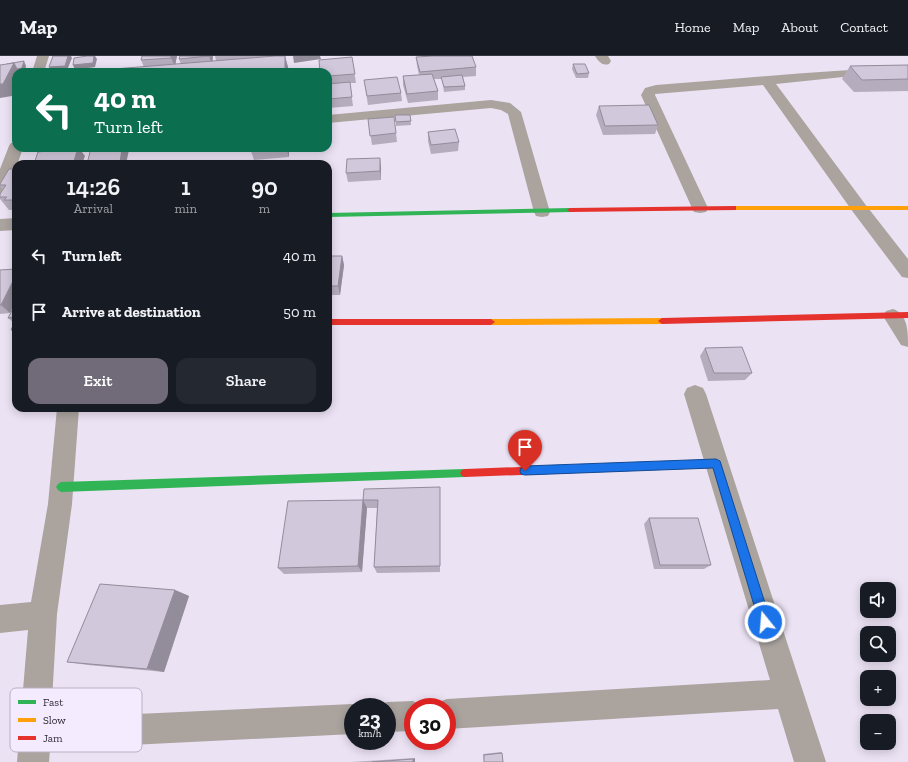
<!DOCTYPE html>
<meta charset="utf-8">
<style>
:root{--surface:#171b24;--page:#242831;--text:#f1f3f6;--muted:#9ea1a6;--line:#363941;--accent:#716a78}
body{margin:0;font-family:"Zilla Slab",serif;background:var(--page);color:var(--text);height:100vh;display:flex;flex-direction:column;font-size:15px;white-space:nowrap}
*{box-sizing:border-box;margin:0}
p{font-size:13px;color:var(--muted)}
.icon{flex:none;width:22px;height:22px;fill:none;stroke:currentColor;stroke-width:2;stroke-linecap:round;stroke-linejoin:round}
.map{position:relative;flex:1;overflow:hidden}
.details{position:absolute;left:12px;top:104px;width:320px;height:252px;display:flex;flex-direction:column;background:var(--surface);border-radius:12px;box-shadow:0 2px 10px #0003}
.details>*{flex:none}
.top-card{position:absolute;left:12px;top:12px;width:320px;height:84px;border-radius:12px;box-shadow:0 2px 10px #0003;background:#0b6e4f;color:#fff;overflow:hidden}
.tools{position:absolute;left:860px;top:526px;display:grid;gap:8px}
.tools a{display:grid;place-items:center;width:36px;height:36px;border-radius:8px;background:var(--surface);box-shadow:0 2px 10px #0003;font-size:20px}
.speed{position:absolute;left:344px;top:642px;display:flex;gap:8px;font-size:20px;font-weight:700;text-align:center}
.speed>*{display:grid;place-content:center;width:52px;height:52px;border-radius:50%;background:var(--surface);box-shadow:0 2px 10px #0003;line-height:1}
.speed small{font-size:10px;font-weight:400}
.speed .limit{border:6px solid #d22;background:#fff;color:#111}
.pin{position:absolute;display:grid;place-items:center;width:34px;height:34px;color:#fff;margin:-41px -17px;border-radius:50% 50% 50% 0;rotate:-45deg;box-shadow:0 0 4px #0007}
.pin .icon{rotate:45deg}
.me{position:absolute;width:44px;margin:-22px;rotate:343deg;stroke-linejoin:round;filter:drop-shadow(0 0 3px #0008)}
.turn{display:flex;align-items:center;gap:14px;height:84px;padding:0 16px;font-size:18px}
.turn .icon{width:52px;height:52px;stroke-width:2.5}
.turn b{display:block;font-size:28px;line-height:34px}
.eta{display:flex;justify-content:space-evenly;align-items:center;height:68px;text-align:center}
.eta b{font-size:24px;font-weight:600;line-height:28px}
.button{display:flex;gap:8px;margin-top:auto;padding:8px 16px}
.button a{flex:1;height:46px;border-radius:12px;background:var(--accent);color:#fff;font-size:16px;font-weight:600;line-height:46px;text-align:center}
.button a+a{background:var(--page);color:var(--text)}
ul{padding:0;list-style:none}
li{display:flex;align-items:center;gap:12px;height:56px;padding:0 16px}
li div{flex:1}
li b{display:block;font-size:15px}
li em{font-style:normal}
header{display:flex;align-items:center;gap:24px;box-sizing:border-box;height:56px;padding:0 20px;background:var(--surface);border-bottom:1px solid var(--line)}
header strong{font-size:19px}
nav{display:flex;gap:22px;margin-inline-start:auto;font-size:14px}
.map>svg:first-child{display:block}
</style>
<header>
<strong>Map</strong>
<nav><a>Home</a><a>Map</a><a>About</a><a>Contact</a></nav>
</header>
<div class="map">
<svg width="908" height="706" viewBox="0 0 908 706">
<rect width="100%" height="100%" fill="#ebe2f4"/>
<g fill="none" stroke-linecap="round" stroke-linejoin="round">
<!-- street -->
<g fill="#aaa39e" fill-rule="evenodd">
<polygon points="37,0 49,0 44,16 32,16"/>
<path d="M595,0H608L611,5L609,8C602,10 599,6 595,0Z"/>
<path d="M908,11V19L843,21L776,28L865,148L908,203V222L902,221L853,156L763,29L655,38V39L708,152L706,156L700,157L694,156L692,152L641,39L645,32L656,29C740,23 824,14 908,11Z"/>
<polygon points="491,44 510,47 521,56 550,156 548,160 542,161 536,160 534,156 508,58 501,54 491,52 328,67 328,59"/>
<polygon points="16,86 16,92 23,92 8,135 6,139 0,140 0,113 9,90 11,87"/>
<polygon points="16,162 16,174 0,175 0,163"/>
<path d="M893,253C908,258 908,276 908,291L901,289L883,260L886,255Z"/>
<polygon points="695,329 703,332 706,338 826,706 794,706 778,653 447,673 447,651 435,651 436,647 447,643 770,624 684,338 687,332"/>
<polygon points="57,352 79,352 72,448 57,558 51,662 353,648 361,651 353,651 353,678 50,693 49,706 17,706 28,574 0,577 0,549 31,546 48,448"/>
<polygon points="413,645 424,651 413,651 413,675 387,676 387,651 376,650 387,646"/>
</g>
<!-- fast -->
<g fill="#30b455" fill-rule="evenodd">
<polygon points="570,152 573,154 572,156 328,161 328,157"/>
<polygon points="465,413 468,414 470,417 468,420 465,421 61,436 58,434 56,431 58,428 61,426"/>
</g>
<!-- slow -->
<g fill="#ff9f0a" fill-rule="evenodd">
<rect x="732" y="150" width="176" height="4"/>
<polygon points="662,262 666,265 662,268 491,269 487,266 491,263"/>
<polygon points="716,404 719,405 721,408 719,411 716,412 630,415 627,414 625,411 627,408 630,407"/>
</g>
<!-- jam -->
<g fill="#e5322d" fill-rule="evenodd">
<polygon points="734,150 736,150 736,154 570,156 567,154 570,152"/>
<polygon points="908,256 908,262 662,268 658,265 662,262"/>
<polygon points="328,263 491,263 495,266 491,269 328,269"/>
<polygon points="630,407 633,408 635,411 633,414 630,415 465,421 462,420 460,417 462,414 465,413"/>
</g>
</g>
<!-- wall -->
<g fill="#b5acbd">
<polygon points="177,0 175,8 181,8 179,3 180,0 213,0 213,5 216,5 215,0 285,0 289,15 144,11 141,4"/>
<polygon points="352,1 356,27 350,27 353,50 328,52 328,16"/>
<polygon points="416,1 476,11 476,20 463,21 465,30 465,34 444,36 442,23 434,23 438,35 438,44 408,47 403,29 403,20 419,19 417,10"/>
<polygon points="573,8 589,17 588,22 576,22 572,13"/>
<polygon points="908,9 908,35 854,36 842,23 850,10"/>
<polygon points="364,24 401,37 402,45 368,49"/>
<polygon points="599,50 658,69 655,78 603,79 596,59"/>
<polygon points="410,59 411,69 396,70 396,66"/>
<polygon points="368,63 396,77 397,86 372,89"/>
<polygon points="428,76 459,86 458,95 431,98 428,85"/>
<polygon points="251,92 289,92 289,101 254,104 251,95"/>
<polygon points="381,111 381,124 348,126 346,117"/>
<polygon points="16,113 16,157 15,157 12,154 9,154 0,143 0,138 3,134 0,130 0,128"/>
<polygon points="328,200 342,200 344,209 340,239 328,239"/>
<polygon points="16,213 16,250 14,249 10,257 0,258 0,214"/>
<polygon points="16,251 16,278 11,274 14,267 8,262"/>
<polygon points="705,292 752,317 745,324 708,325 700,300"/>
<polygon points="440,431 440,516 377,517 374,511 377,452 367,452 362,516 284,518 278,512 363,444"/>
<polygon points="649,462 711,509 704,513 654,513 644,468"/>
<polygon points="175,534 189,540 164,616 88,609 67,606"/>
<polygon points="501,696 502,697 503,706 484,706 483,698"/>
<polygon points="415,702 415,706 351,706"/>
</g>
<!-- shaded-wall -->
<g fill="#938c9a">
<polygon points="68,0 71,0 72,2 67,14 52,16 49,11"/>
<polygon points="94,0 95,0 97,3 95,11 75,14 73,9"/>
<polygon points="171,0 177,0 175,10 171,2"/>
<polygon points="209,0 213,0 212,9"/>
<polygon points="285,0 289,15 289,16 285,16"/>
<polygon points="293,0 320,0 321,3 294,7"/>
<polygon points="24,5 26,10 25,16 16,16 16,32 12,40 0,42 0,28 14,7"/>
<polygon points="78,92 79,92 85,100 82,108 51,108"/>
<polygon points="122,92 127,92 129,94 126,108 112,108"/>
<polygon points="286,92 289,92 289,101"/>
<polygon points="380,102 381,111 381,124 380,115"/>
<polygon points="342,200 344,209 340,239 338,230"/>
<polygon points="16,219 16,245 12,247 14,249 10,257 1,249"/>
<polygon points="363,444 367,452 362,516 358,510"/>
<polygon points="175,534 189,540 164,616 147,613"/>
<polygon points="415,702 415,706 413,706 413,703"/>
</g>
<!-- building -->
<g fill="#d2c8dc" stroke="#938c9a">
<polygon points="53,0 68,0 65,10 49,11"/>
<polygon points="87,0 94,0 93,7 73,9 74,2"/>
<polygon points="142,0 171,0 171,2 141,4"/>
<polygon points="180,0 209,0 179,3"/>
<polygon points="275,0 285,0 285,16 114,16 114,13"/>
<polygon points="433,0 472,0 476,11 420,16 416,1"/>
<polygon points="352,1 355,18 328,20 328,16 320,16 319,4"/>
<polygon points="24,5 22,12 17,13 14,7 7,8"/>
<polygon points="14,7 3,28 0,28 0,9"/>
<polygon points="573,8 585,8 589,17 577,18"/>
<polygon points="908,9 908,23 862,24 850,10"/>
<polygon points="432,18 438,35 407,38 403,20"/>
<polygon points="462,19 465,30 444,31 441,21"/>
<polygon points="397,21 401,37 367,40 364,24"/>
<polygon points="350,26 352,41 328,43 328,28"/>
<polygon points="649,49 658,69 605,70 599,50"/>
<polygon points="395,59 410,59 411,65 396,66"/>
<polygon points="394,61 396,77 370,80 368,63"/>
<polygon points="455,73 459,86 431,89 428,76"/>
<polygon points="70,92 78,92 74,105 51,108 34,108 38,96"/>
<polygon points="91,92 122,92 120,107 112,108 87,108"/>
<polygon points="251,92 283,92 251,95"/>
<polygon points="380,102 380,115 346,117 347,103"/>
<polygon points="9,113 16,113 16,144 4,144 7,141 0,141 0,138 6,129 0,129 0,128"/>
<polygon points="328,200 342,200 338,230 328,230"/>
<polygon points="16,213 16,219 1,249 0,249 0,214"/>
<polygon points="16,240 16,247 12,247"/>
<polygon points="14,251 16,251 16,261 8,262"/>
<polygon points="16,263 16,273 11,274"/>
<polygon points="742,291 752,317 714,317 705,292"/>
<polygon points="440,431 440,510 374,511 378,444 363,444 358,510 278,512 288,445 363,444 364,433"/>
<polygon points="649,462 698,462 711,509 660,509"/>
<polygon points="100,528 175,534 147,613 67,606"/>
<polygon points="502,697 503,706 484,706 484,699"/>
<polygon points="413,703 413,706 372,706"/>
</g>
<!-- route -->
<polygon fill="#1a73e8" stroke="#114b97" points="716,403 720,405 721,408 771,566 769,570 765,572 761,570 759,566 713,412 525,419 521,418 520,415 521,412 525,410"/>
<!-- legend -->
<rect x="10" y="632" width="132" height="64" rx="6" fill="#f5ebff" stroke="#bab1c2" stroke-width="1"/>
<rect x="18" y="644" width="18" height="4" fill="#30b455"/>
<rect x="18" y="662" width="18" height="4" fill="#ff9f0a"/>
<rect x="18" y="680" width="18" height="4" fill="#e5322d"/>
<g font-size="11" fill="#2f2935">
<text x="43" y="650">Fast</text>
<text x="43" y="668">Slow</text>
<text x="43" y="686">Jam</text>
</g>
</svg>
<div class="tools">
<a><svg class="icon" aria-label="sound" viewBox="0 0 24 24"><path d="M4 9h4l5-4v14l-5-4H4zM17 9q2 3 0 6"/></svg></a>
<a><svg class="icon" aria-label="search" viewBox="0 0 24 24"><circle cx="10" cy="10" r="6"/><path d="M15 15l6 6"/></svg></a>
<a>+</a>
<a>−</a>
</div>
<div class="speed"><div>23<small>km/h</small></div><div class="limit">30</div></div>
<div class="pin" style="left:525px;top:415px;background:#d93025"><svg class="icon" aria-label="arrive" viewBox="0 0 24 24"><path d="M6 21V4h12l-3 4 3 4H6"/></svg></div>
<svg class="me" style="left:765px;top:566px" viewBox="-20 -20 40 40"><circle r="17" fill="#1a73e8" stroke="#fff" stroke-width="3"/><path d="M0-11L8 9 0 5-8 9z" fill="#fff"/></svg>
<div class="top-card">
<div class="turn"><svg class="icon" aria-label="left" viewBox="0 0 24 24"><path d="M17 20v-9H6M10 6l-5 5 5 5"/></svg><div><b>40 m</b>Turn left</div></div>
</div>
<section class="details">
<div class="eta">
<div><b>14:26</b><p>Arrival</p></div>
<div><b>1</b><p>min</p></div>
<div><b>90</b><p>m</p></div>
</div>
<ul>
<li><svg class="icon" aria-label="left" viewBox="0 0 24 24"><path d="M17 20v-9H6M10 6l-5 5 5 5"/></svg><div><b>Turn left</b></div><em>40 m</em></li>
<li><svg class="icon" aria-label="arrive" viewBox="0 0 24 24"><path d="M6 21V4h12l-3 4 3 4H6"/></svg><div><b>Arrive at destination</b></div><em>50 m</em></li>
</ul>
<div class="button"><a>Exit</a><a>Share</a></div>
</section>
</div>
